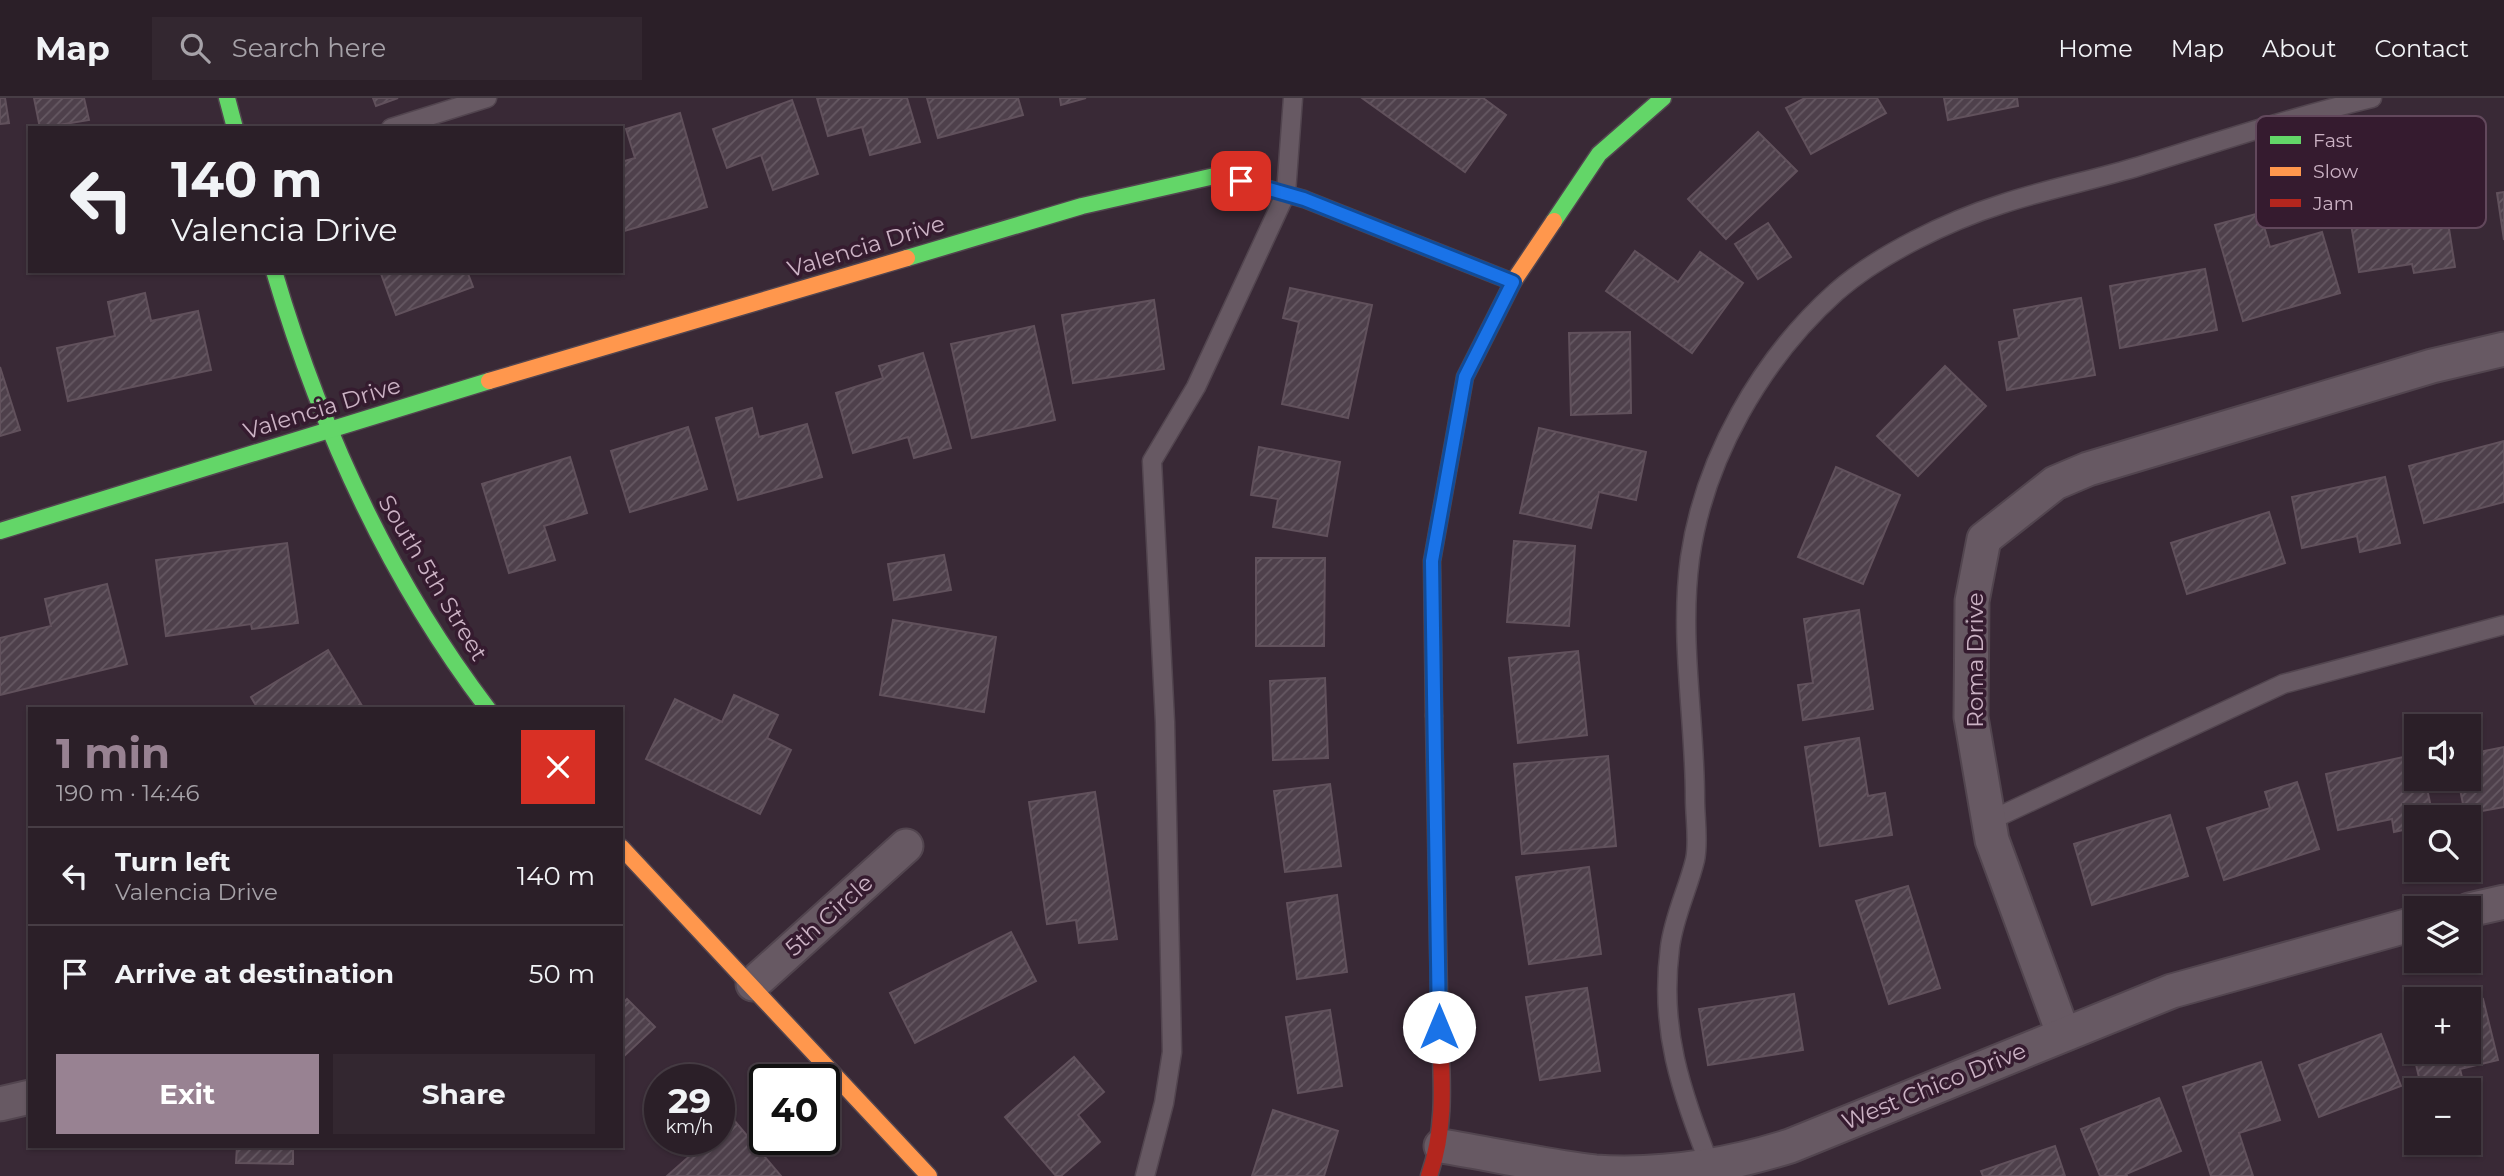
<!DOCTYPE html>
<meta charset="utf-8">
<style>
:root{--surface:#2b1f28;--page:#332730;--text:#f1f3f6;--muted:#a6a2a8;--line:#473d45;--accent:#988292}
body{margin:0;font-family:Montserrat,sans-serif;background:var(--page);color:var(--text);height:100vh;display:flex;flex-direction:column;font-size:26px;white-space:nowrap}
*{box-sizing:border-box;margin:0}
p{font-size:23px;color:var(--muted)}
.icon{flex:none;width:38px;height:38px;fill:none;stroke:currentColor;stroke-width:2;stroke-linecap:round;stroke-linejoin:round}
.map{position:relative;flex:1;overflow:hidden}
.drawer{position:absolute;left:28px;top:609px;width:595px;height:441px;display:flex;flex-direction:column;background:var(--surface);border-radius:0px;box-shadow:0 2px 5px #0004,0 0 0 2px var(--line)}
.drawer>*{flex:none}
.guide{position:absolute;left:28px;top:28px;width:595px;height:147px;border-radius:0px;box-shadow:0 2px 5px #0004,0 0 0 2px var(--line);background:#2b1f28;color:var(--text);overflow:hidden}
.controls{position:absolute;left:2404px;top:616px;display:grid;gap:14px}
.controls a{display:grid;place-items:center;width:77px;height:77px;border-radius:0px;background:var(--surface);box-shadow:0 2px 5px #0004,0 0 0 2px var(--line);font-size:35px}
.speed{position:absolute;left:644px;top:966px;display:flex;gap:14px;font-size:35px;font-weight:700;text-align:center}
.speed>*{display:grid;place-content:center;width:91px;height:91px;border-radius:50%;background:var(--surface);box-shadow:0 2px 5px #0004,0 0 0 2px var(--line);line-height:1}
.speed small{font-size:18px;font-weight:400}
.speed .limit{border:4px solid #111;border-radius:10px;background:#fff;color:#111}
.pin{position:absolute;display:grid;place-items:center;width:60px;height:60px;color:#fff;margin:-30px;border-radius:14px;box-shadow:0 4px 10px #0006}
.me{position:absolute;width:77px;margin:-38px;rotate:0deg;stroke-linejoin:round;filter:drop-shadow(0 0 5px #0008)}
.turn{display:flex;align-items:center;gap:24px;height:147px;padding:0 28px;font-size:32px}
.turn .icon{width:91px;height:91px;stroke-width:2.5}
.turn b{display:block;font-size:49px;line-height:60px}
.round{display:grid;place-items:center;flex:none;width:74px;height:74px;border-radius:0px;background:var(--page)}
.head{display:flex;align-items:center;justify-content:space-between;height:119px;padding:0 28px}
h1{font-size:42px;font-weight:700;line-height:52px;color:var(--accent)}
.button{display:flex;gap:14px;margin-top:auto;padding:14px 28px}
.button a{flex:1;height:80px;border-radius:0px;background:var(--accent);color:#fff;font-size:28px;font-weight:700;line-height:80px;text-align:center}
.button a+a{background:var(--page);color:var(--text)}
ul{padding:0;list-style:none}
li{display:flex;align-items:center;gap:21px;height:98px;padding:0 28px;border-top:2px solid var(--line)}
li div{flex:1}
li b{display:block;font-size:26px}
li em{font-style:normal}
header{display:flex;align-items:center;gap:42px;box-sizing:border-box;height:98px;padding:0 35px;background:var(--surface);border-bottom:2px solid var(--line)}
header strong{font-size:33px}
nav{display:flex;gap:38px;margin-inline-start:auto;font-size:24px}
.search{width:490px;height:63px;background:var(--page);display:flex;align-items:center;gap:18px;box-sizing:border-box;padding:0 24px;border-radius:0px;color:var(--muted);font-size:26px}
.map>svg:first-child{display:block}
</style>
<header>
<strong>Map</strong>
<div class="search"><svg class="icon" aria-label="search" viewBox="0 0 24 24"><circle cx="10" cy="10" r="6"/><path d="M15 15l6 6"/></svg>Search here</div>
<nav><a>Home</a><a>Map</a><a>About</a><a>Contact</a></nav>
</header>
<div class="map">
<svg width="2504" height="1078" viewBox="0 0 2504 1078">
<defs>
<pattern id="building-hatch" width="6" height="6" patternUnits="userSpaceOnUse" patternTransform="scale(1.75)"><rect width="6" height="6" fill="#4e404b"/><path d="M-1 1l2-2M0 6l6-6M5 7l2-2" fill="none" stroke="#665963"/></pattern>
</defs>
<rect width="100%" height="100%" fill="#392936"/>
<!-- building -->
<g fill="url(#building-hatch)" stroke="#61515c" stroke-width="2">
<polygon points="0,0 5,0 9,25 0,26"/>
<polygon points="34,0 84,0 89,22 40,30"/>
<polygon points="373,0 398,0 376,8"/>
<polygon points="817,0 907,0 920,44 870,57 862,29 828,38"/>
<polygon points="927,0 1018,0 1023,17 938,40"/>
<polygon points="1060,0 1086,0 1061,7"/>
<polygon points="1362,0 1483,0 1506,17 1465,74"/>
<polygon points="1805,0 1877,0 1886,15 1811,56 1786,10"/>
<polygon points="1944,0 2017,0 2018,8 1948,22"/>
<polygon points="792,2 818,76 773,92 761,57 727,70 713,31"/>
<polygon points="680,15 707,109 621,134 621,64 635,60 626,31"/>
<polygon points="1758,34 1797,73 1726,141 1688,101"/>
<polygon points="2504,94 2504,142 2497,95"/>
<polygon points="2445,105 2455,169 2414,175 2412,166 2359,174 2350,120"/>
<polygon points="2260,115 2270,149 2322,134 2340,195 2243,223 2215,127"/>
<polygon points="1768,125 1791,159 1758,181 1735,146"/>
<polygon points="1635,153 1678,184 1700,154 1743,185 1692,255 1606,193"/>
<polygon points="2205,171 2217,232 2120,250 2110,188"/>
<polygon points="380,173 467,173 473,189 396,217"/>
<polygon points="1290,190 1372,207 1348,320 1282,306 1299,224 1283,220"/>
<polygon points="145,195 151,223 198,213 211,272 68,303 57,250 115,238 108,204"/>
<polygon points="2081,200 2095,277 2007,292 1999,244 2019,240 2014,212"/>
<polygon points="1154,202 1164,271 1073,285 1062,217"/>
<polygon points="1034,228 1055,322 972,340 951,246"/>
<polygon points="1630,234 1631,315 1571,317 1569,235"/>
<polygon points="923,255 951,350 914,360 908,339 853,355 836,295 883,280 879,268"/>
<polygon points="1945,268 1986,308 1918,378 1877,338"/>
<polygon points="0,269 20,332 0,338"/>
<polygon points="752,310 759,339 807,326 822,379 738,402 716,320"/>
<polygon points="688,329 707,391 630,414 611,353"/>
<polygon points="1539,330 1646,354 1636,402 1599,394 1591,430 1520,415"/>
<polygon points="2504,343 2504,404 2424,425 2409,368"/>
<polygon points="1259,349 1340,364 1327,438 1273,429 1278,401 1251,397"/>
<polygon points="570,359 587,415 544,428 555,462 509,475 482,386"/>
<polygon points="1836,369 1900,397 1863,486 1798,459"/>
<polygon points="2385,379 2400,445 2360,454 2357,438 2302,450 2292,399"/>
<polygon points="2269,414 2285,465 2187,496 2171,445"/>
<polygon points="1514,443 1575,448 1569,528 1507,524"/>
<polygon points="287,445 298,525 252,531 251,526 166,538 156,462"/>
<polygon points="944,457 951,492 894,502 888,466"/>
<polygon points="1256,460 1325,460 1324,548 1256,548"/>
<polygon points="107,486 127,566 0,597 0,540 51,528 45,501"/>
<polygon points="1859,512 1873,611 1803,622 1798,587 1813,585 1804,521"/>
<polygon points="893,522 996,539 984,614 880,597"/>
<polygon points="328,552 364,611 258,611 251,599"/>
<polygon points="1578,553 1587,637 1518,645 1509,560"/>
<polygon points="1325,580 1328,660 1273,662 1270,583"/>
<polygon points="734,597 778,617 767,640 791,652 760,716 646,661 675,601 722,624"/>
<polygon points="1859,640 1868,698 1885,695 1892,737 1820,748 1805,649"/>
<polygon points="2504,649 2504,709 2465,716 2458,681 2469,681 2469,656"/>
<polygon points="2417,656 2417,681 2425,681 2433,719 2417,719 2417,729 2394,734 2392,721 2338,732 2326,676"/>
<polygon points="1608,658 1616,748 1522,756 1514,666"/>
<polygon points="2297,684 2319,751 2224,782 2207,730 2270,710 2265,694"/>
<polygon points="1330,686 1341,768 1285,774 1274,693"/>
<polygon points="1095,694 1117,841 1079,845 1076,822 1047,826 1029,704"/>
<polygon points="2170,717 2188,778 2092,807 2074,746"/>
<polygon points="1589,769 1601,856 1529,866 1516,779"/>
<polygon points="1908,788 1940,890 1889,906 1856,803"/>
<polygon points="1337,797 1347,874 1297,881 1287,805"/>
<polygon points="1011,834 1036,883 915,945 890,895"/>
<polygon points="1587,890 1600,973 1540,982 1526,899"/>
<polygon points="1794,896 1803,952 1708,967 1699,911"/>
<polygon points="627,901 655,929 621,961 621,907"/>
<polygon points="2483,901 2498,962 2460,971 2465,992 2422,992 2405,920 2417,917 2417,954 2469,954 2469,904"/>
<polygon points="1330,912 1342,988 1298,995 1286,919"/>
<polygon points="2381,936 2401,988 2319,1019 2299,967"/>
<polygon points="1074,959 1104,994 1078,1017 1100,1044 1061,1078 1056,1078 1005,1019"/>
<polygon points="2261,964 2280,1022 2239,1035 2253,1078 2211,1078 2183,989"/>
<polygon points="2159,1000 2181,1053 2126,1076 2127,1078 2100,1078 2081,1031"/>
<polygon points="1273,1012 1338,1033 1324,1078 1252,1078"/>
<polygon points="733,1021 781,1078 667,1078 709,1041 719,1041 719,1032"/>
<polygon points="237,1048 293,1048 293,1066 236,1065"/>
<polygon points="2055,1048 2065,1078 1983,1078 1981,1073"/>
</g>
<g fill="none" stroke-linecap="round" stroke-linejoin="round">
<!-- lane casing -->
<g stroke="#52454f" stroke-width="21">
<g id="lane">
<polyline points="391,30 487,0"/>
<polyline points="1989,723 2283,586 2504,527"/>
<path d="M1710,1068C1681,991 1659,933 1670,849C1674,818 1688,791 1695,762C1699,744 1695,720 1695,701C1695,621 1679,541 1690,460C1704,361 1761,261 1836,194C1878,157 1948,123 2002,106C2047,91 2094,82 2140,68C2217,44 2293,19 2372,0"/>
<polyline points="1145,1078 1164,1005 1172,954 1165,624 1152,363 1196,289 1286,95 1293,0"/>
</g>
</g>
<!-- street casing -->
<g stroke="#52454f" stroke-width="37">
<g id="street">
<polyline points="2469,812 2504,804"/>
<polyline points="753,886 906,748"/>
<polyline points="2063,935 1992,742 1971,619 1972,503 1984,441 2055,385 2088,371 2432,268 2504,251"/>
<polyline points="0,1006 30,999"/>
<path d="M1441,1048C1492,1056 1543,1068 1595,1074C1661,1078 1727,1068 1790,1048L2172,893L2417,825"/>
</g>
</g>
<!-- fast casing -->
<g stroke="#52454f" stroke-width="19">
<g id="fast">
<polyline points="227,0 235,30"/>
<polyline points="1554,123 1599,56 1663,0"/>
<polyline points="907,160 1082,108 1219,77 1226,79"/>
<path d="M274,173C320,329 389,481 488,611"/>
<polyline points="0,433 489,283"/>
</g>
</g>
<!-- slow casing -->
<g stroke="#52454f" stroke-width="19">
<g id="slow">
<polyline points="489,283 907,160"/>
<polyline points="1434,618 1432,463 1465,279 1513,184 1554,123"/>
<polyline points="621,749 929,1078"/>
</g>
</g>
<!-- jam casing -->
<g stroke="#52454f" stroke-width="19">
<g id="jam">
<polyline points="1226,79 1304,101 1513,184"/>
<path d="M1429,1078C1450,1018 1439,962 1439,900C1437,806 1436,712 1434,618"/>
</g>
</g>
<!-- lane -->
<use href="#lane" stroke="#675963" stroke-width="18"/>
<!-- street -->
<use href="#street" stroke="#675963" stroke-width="33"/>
<!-- fast -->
<use href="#fast" stroke="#63d668" stroke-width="16"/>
<!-- slow -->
<use href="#slow" stroke="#ff974d" stroke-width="16"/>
<!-- jam -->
<use href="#jam" stroke="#b3261e" stroke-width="16"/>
</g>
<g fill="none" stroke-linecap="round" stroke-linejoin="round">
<!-- route casing -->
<g stroke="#114b97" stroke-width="18">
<polyline id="route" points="1241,83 1304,101 1513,184 1465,279 1432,463 1439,929"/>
</g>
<!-- route -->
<use href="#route" stroke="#1a73e8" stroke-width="12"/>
</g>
<g text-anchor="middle" stroke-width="7" stroke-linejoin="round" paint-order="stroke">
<!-- street labels -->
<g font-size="23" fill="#cbb2c4" stroke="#351b2f">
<text transform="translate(866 148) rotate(-17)" y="8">Valencia Drive</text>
<text transform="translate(322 310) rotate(-17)" y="8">Valencia Drive</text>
<text transform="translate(433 480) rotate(59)" y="8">South 5th Street</text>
<text transform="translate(1975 562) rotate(-90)" y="8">Roma Drive</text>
<text transform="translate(829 817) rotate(-42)" y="8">5th Circle</text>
<text transform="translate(1934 988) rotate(-22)" y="8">West Chico Drive</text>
</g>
</g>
<!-- legend -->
<rect x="2256" y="18" width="230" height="112" rx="10" fill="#351b2f" stroke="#62485c" stroke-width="2"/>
<rect x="2270" y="38" width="31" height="8" fill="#63d668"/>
<rect x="2270" y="69" width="31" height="9" fill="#ff974d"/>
<rect x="2270" y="101" width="31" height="8" fill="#b3261e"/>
<g font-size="19" fill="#cbb2c4">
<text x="2313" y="49">Fast</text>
<text x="2313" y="80">Slow</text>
<text x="2313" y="112">Jam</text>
</g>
</svg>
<div class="controls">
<a><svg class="icon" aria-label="sound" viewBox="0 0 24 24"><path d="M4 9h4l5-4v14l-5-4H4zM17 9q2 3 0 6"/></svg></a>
<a><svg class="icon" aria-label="search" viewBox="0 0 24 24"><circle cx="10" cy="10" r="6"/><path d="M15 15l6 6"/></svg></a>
<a><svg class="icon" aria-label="layers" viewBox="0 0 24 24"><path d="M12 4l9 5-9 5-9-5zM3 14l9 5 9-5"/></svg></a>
<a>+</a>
<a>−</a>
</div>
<div class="speed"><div>29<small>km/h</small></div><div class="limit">40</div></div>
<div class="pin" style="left:1241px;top:83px;background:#d93025"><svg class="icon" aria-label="arrive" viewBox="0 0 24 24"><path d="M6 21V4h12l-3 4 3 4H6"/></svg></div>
<svg class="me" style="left:1439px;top:929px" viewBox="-20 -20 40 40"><circle r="19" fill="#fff"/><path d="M0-13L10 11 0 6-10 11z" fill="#1a73e8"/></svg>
<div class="guide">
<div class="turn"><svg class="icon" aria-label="left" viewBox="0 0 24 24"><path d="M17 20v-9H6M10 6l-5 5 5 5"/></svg><div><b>140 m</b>Valencia Drive</div></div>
</div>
<section class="drawer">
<div class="head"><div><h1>1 min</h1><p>190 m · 14:46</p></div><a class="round" style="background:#d93025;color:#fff"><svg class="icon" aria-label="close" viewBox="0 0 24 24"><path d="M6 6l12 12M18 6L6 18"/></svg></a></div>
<ul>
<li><svg class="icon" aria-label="left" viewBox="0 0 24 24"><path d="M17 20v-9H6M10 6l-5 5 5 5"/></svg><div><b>Turn left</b><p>Valencia Drive</p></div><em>140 m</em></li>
<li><svg class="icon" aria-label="arrive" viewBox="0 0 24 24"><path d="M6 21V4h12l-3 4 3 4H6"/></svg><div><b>Arrive at destination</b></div><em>50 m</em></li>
</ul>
<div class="button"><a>Exit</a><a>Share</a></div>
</section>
</div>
